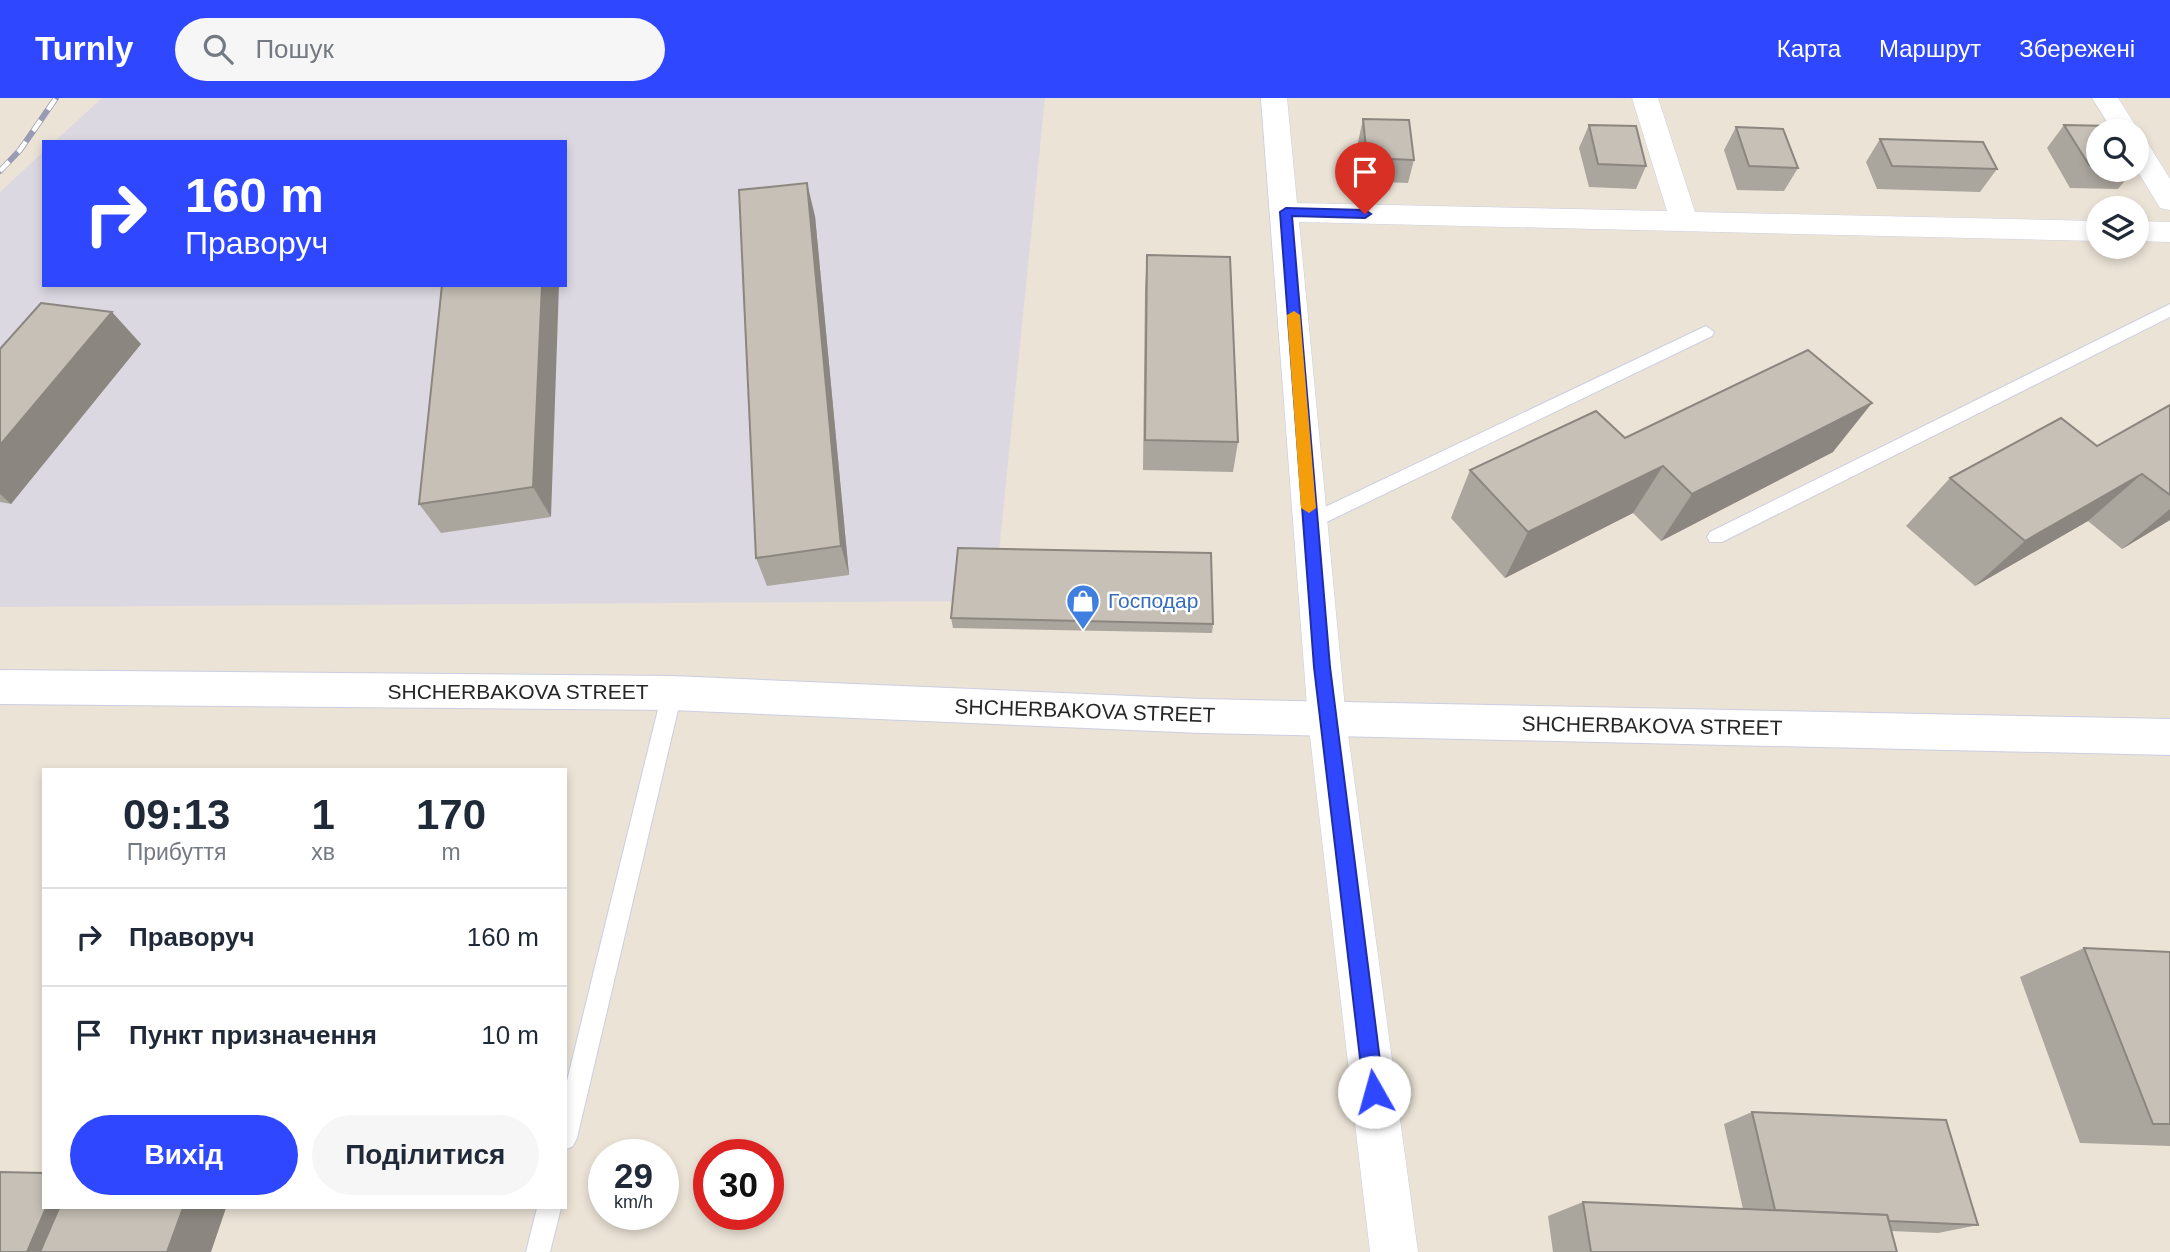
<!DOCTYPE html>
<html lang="uk">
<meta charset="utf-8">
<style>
:root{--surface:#fff;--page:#f6f6f7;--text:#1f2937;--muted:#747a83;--line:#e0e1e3;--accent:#2f47ff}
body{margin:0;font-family:Arial,sans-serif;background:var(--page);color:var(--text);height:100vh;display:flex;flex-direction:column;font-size:26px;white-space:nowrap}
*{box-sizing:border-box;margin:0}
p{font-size:23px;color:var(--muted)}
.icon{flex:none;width:38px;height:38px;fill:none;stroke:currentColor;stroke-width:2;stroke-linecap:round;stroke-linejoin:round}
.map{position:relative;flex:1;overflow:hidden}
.sheet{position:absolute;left:42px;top:670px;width:525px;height:441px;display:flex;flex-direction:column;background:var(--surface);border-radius:0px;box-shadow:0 4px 10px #0003}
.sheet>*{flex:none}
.banner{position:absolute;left:42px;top:42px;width:525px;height:147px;border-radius:0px;box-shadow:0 4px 10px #0003;background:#2f47ff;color:#fff;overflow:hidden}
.fabs{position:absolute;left:2086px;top:21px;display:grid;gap:14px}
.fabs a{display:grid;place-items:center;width:63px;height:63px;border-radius:50%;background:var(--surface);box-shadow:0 4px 10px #0003;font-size:35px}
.speed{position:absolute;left:588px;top:1041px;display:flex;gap:14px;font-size:35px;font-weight:700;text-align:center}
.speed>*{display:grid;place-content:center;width:91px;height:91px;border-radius:50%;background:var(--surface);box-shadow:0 4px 10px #0003;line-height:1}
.speed small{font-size:18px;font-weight:400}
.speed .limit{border:10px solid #d22;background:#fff;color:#111}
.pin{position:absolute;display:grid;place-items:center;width:60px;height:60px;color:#fff;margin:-72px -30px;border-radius:50% 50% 50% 0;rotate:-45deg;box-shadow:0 0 7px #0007}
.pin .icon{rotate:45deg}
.me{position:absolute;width:77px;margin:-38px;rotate:353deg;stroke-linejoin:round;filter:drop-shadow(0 0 5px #0008)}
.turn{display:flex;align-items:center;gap:24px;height:147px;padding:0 28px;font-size:32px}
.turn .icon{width:91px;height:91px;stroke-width:2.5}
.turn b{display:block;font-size:49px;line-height:60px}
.eta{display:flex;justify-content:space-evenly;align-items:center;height:119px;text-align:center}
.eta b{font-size:42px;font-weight:600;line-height:49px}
.action{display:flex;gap:14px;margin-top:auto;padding:14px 28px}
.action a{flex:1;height:80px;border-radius:42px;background:var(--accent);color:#fff;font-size:28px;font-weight:600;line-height:80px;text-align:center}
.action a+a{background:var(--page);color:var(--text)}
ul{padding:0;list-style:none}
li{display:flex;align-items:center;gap:21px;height:98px;padding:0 28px;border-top:2px solid var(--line)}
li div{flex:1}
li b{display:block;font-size:26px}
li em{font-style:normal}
header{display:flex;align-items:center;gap:42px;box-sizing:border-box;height:98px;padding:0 35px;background:var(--accent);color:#fff}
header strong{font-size:33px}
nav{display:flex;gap:38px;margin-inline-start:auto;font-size:24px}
.search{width:490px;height:63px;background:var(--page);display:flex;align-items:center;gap:18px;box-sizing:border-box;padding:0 24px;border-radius:38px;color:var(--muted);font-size:26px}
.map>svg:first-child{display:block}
</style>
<header>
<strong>Turnly</strong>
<div class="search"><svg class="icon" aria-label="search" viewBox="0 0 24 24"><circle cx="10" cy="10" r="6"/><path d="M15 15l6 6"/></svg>Пошук</div>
<nav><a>Карта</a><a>Маршрут</a><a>Збережені</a></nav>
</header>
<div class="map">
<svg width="2170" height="1154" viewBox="0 0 2170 1154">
<rect width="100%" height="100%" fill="#ebe3d6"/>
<!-- industrial -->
<polygon fill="#dcd8e2" points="102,0 1045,0 994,503 0,509 0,94 44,53 44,187 565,187 565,44 54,44"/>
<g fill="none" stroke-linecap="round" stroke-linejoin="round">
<!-- lane casing -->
<g stroke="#cbcee2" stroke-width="2">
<g id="lane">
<polygon points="2170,206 2170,219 1722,444 1710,444 1707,439 1710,434"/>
<polygon points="1706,228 1714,234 1712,238 1316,429 1304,429 1301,424 1304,419"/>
<polygon points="672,587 679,589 682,595 577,1040 573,1048 565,1052 565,991 662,595 665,589"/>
<polygon points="537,1110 561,1110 550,1154 526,1154"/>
</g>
</g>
<!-- street casing -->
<g stroke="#cbcee2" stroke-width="1">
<g id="street">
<polygon points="1261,0 1287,0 1297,105 1667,113 1632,0 1658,0 1695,114 2098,123 2098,143 1299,124 1346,621 1418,1154 1370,1154 1308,621"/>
<polygon points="2092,0 2118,0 2139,33 2137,37 2137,33 2113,33"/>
<polygon points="2137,41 2147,44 2170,81 2170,112 2160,110 2137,72"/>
<polygon points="2137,123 2170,124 2170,144 2137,143"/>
</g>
</g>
<!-- secondary casing -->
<g stroke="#cbcee2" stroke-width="2">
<polygon id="secondary" points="0,572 672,578 1201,601 2170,621 2170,657 1201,635 672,612 0,606"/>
</g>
<!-- lane -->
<use href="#lane" fill="#fff" fill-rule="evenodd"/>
<!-- street -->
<use href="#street" fill="#fff" fill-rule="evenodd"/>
<!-- secondary -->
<use href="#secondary" fill="#fff" fill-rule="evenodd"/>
<!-- rail casing -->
<g stroke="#999bb3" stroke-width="6">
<polyline id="rail" points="0,73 20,52 56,0"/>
</g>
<!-- rail -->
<use href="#rail" stroke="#fff" stroke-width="4.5" stroke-dasharray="13" stroke-linecap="butt"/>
</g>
<!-- wall -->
<g fill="#aaa59d">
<polygon points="1363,21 1414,62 1408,85 1362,83 1358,44"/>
<polygon points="1589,27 1646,68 1636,91 1589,89 1579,50"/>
<polygon points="2064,27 2098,33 2098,72 2134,72 2118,91 2070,90 2047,50"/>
<polygon points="1736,29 1798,70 1784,93 1737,92 1724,52"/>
<polygon points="1880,41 1997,71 1980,94 1877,91 1866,64"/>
<polygon points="815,118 849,477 767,488 756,460"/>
<polygon points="1147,157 1238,344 1233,374 1143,372 1145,190"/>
<polygon points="442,187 551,419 441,435 419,406"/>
<polygon points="141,246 11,406 0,404 0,251"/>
<polygon points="2170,307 2170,422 2122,451 2088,423 1975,488 1906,428 1950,380 2097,348"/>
<polygon points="1625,340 1833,354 1661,443 1633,415 1505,480 1451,420 1470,372"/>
<polygon points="951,520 1213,526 1212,535 953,530"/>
<polygon points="2084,850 2170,854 2170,1048 2080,1045 2020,879"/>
<polygon points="1752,1014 1978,1127 1938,1135 1891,1133 1897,1154 1553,1154 1548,1118 1583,1104 1743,1111 1724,1026"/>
</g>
<!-- shaded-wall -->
<g fill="#8b867f">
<polygon points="807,85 815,118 849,477 841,448"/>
<polygon points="542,187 559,187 551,419 533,389"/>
<polygon points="112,214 141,246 11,406 0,396 0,347"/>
<polygon points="1872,305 1833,354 1661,443 1692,396"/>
<polygon points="1663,368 1633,415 1505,480 1528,434"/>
<polygon points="2142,376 2088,423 1975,488 2025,443"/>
<polygon points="2170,411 2170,422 2122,451"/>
<polygon points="46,1110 108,1110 90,1154 27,1154"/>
<polygon points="183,1110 226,1110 211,1154 167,1154"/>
</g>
<!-- building -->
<g fill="#c6c0b6" stroke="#8b867f" stroke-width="2">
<polygon points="1363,21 1409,22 1414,62 1367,60"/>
<polygon points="1589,27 1636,28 1646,68 1598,66"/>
<polygon points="2064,27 2111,28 2115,33 2098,33 2098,67 2089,67"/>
<polygon points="1736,29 1783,31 1798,70 1749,68"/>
<polygon points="1880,41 1983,44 1997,71 1892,68"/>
<polygon points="807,85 841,448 756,460 739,92"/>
<polygon points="1147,157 1230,159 1238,344 1145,342"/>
<polygon points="442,187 542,187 533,389 419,406"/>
<polygon points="41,205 112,214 0,347 0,251"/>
<polygon points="1808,252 1872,305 1692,396 1663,368 1528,434 1470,372 1596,313 1625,340"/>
<polygon points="2170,307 2170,397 2142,376 2025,443 1950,380 2061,320 2097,348"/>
<polygon points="958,450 1211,455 1213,526 951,520"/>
<polygon points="2084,850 2170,854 2170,1026 2153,1026"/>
<polygon points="1752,1014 1946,1022 1978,1127 1889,1123 1887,1117 1775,1112"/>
<polygon points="0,1074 44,1075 44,1110 46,1110 27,1154 0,1154"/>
<polygon points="1583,1104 1887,1117 1897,1154 1591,1154"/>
<polygon points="59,1110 183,1110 167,1154 40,1154"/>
</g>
<!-- route -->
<polygon fill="#2f47ff" stroke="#1f2ea6" stroke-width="2" points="1286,110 1365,112 1371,116 1365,120 1292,118 1330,569 1384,994 1381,1001 1374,1004 1367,1001 1364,994 1314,569 1280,114"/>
<!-- slow -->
<polygon fill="#f59e0b" points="1294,213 1300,217 1316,410 1309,415 1301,410 1287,217"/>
<!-- icons -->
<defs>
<g id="shop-pin" transform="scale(1.75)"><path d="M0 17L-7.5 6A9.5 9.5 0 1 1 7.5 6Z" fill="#3f7fe0" stroke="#fff"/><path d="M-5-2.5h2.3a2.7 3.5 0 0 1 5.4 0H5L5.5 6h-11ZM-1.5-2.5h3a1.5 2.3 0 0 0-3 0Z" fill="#fff"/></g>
</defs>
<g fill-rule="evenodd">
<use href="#shop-pin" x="1083" y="503"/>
</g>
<g text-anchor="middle" stroke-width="5" stroke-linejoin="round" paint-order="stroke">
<!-- shop labels -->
<g font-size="21" fill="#366cbe" stroke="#fff" text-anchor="start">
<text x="1108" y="510">Господар</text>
</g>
<!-- street labels -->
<g font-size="21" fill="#272727" stroke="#fff">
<text x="518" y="601">SHCHERBAKOVA STREET</text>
<text transform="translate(1085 613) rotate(2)" y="7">SHCHERBAKOVA STREET</text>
<text transform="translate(1652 628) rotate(1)" y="7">SHCHERBAKOVA STREET</text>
</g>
</g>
</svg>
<div class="fabs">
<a><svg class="icon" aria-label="search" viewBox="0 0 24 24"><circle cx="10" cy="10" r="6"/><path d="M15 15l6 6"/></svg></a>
<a><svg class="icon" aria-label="layers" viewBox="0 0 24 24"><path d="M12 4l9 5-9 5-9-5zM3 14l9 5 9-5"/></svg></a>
</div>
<div class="speed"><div>29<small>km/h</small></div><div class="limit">30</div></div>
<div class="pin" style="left:1365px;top:116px;background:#d93025"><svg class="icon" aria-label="arrive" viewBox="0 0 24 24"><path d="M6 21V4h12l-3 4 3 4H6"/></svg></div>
<svg class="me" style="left:1374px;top:994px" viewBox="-20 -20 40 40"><circle r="19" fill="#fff"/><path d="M0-13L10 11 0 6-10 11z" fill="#2f47ff"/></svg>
<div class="banner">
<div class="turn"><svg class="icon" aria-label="right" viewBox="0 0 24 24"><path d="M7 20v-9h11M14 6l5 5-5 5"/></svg><div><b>160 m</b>Праворуч</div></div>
</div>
<section class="sheet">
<div class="eta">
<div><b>09:13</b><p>Прибуття</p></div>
<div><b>1</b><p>хв</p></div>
<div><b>170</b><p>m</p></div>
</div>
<ul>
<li><svg class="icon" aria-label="right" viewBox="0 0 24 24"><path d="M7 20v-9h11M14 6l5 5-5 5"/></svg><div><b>Праворуч</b></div><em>160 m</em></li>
<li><svg class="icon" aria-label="arrive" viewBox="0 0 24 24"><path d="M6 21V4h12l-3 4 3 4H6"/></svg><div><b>Пункт призначення</b></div><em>10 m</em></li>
</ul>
<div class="action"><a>Вихід</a><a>Поділитися</a></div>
</section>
</div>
